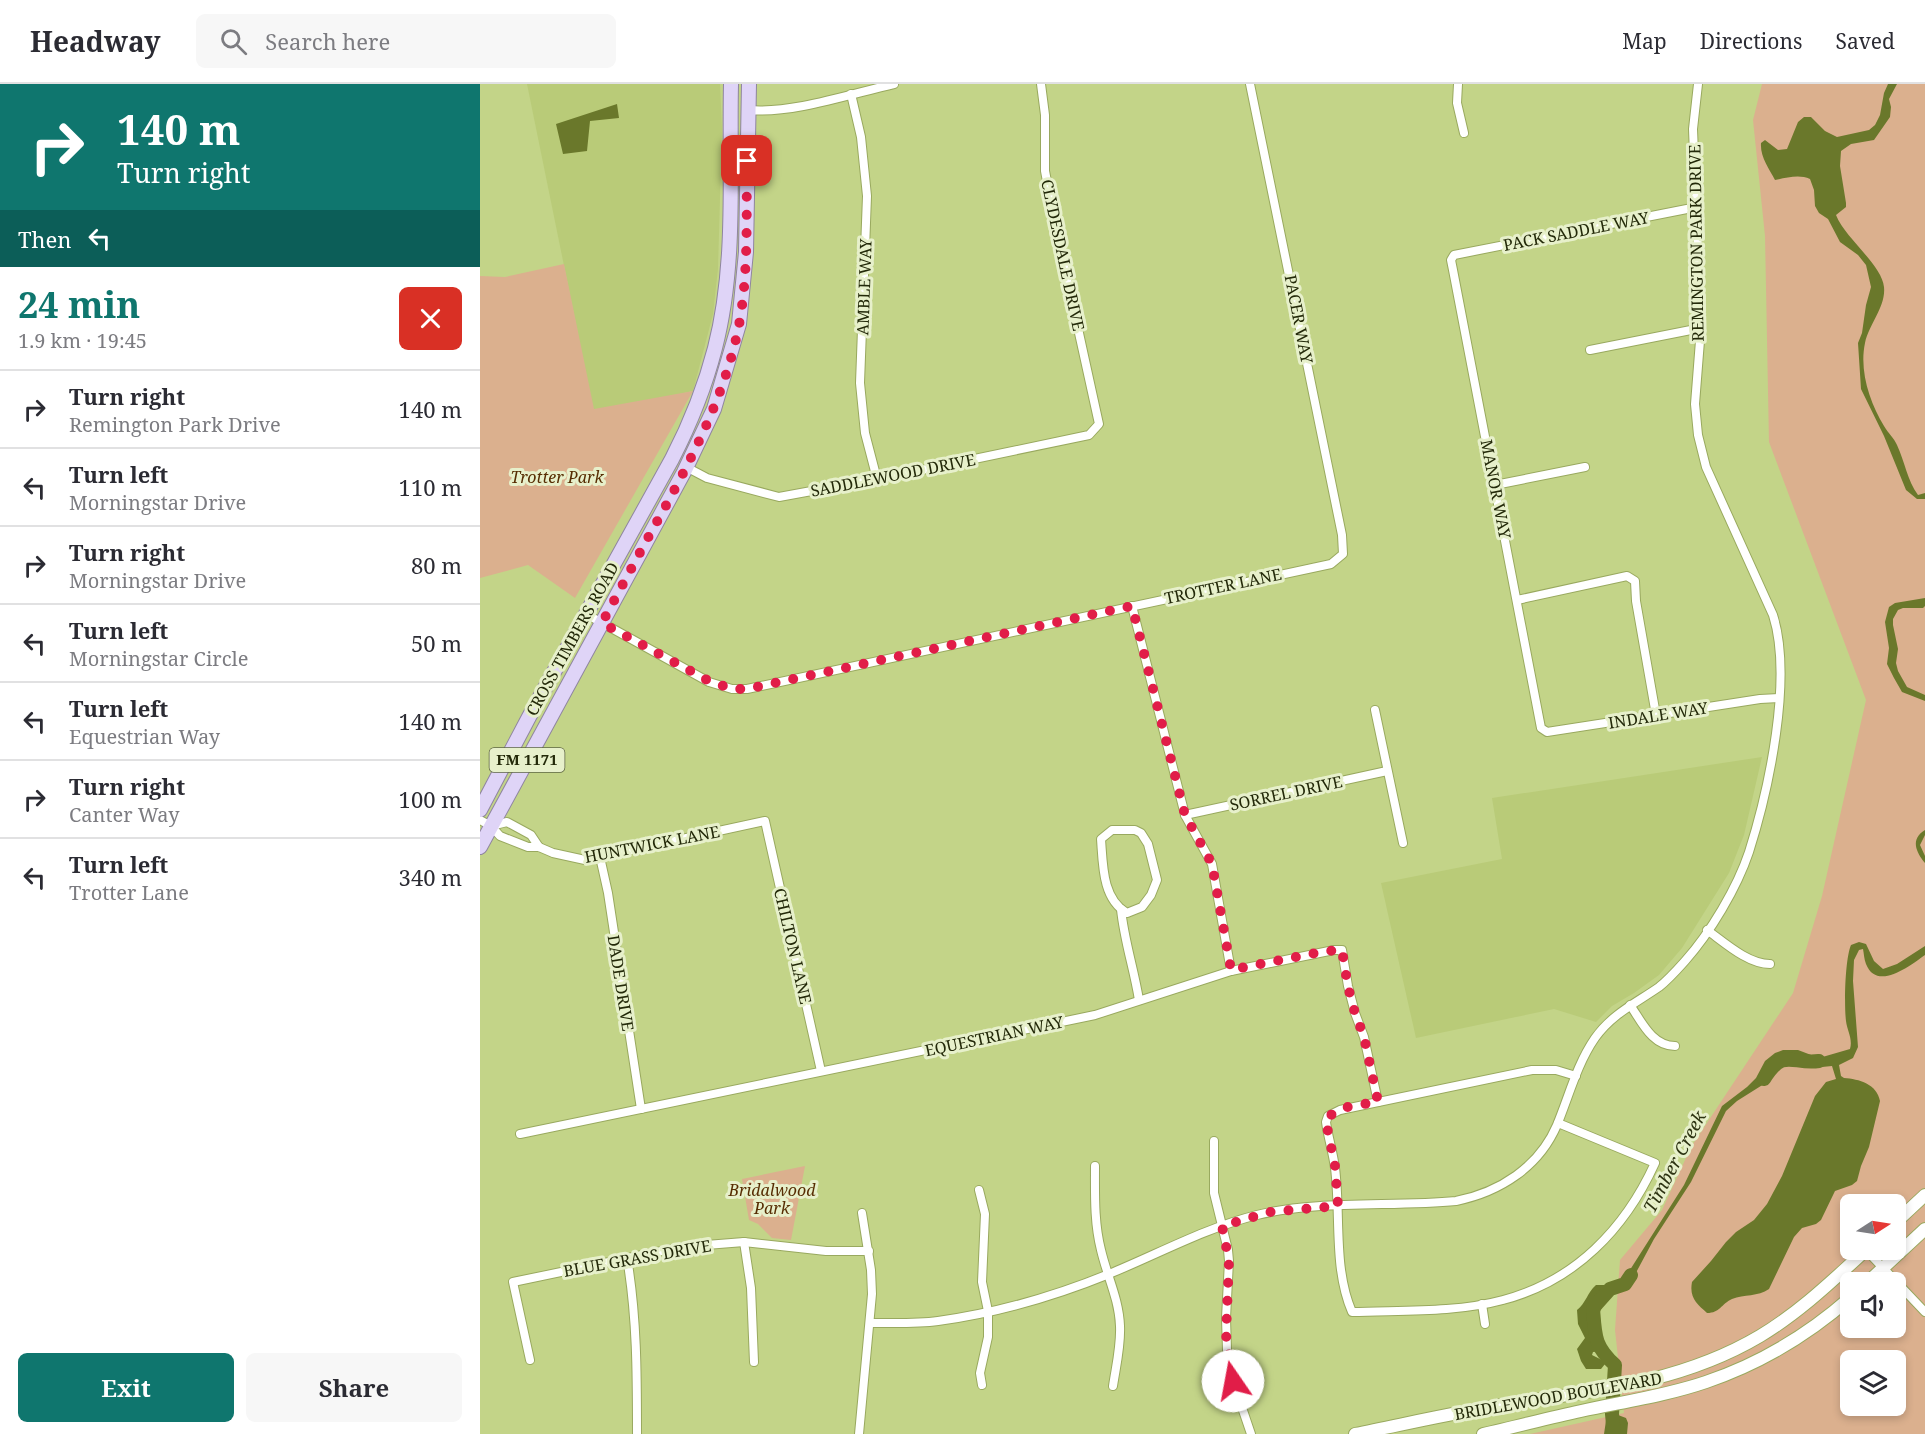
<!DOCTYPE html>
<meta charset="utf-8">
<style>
:root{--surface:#fff;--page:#f7f7f7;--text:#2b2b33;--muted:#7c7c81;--line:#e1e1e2;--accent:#0f766e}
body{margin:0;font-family:"Noto Serif",serif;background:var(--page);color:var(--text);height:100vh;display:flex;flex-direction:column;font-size:22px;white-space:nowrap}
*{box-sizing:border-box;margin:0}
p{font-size:20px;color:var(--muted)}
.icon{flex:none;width:33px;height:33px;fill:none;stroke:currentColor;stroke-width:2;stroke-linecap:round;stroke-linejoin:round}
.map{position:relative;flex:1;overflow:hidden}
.sheet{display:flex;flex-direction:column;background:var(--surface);width:480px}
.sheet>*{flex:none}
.banner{background:#0f766e;color:#fff;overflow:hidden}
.needle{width:39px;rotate:78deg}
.tools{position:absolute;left:1360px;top:1110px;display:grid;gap:12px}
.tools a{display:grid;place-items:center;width:66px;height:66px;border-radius:9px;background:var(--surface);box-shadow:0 3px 9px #0003;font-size:30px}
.pin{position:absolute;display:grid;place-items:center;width:51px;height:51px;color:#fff;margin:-26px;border-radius:12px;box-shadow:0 3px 9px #0006}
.me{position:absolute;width:66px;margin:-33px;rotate:348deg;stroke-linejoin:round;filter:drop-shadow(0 0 4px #0008)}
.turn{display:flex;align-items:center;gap:21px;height:126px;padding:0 18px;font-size:27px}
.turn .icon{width:78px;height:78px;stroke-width:2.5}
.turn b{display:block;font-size:42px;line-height:51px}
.then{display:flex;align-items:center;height:57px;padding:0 18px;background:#0003;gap:12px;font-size:22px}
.round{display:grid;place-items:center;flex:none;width:63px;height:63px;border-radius:9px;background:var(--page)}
.overview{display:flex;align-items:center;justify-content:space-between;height:102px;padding:0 18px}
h1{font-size:36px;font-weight:700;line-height:45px;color:var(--accent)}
.cta{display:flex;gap:12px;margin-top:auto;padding:12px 18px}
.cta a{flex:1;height:69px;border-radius:9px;background:var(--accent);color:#fff;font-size:24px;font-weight:700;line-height:69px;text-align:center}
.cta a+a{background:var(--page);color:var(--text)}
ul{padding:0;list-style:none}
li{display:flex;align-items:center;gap:18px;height:78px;padding:0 18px;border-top:2px solid var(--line)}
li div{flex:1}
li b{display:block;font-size:22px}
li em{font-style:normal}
header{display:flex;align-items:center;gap:36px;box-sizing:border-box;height:84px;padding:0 30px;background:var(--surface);border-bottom:2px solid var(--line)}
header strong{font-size:28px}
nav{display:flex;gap:33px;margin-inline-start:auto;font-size:21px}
.search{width:420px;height:54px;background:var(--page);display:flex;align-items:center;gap:15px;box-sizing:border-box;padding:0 21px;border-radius:9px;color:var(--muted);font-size:22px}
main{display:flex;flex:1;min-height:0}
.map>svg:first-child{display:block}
</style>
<header>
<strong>Headway</strong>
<div class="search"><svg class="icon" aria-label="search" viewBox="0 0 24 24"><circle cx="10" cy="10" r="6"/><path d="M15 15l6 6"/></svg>Search here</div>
<nav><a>Map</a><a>Directions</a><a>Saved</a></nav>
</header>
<main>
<section class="sheet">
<div class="banner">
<div class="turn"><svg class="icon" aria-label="right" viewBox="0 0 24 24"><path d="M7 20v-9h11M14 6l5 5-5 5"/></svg><div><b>140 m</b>Turn right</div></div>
<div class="then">Then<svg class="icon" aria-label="left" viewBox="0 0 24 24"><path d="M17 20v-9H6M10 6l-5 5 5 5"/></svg></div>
</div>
<div class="overview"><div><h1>24 min</h1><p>1.9 km · 19:45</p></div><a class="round" style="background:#d93025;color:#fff"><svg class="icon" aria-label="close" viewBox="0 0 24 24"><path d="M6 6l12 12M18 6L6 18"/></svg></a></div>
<ul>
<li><svg class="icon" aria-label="right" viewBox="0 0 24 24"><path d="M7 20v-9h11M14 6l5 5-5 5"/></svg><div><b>Turn right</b><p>Remington Park Drive</p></div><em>140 m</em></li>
<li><svg class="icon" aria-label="left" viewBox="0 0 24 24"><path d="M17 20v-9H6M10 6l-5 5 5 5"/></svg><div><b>Turn left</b><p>Morningstar Drive</p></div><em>110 m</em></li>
<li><svg class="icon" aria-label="right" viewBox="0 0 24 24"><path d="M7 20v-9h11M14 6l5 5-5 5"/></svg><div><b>Turn right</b><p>Morningstar Drive</p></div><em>80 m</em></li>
<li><svg class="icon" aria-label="left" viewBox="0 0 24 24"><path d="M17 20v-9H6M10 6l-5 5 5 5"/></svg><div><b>Turn left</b><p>Morningstar Circle</p></div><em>50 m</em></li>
<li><svg class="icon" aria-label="left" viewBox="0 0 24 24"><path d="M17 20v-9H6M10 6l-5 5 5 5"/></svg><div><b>Turn left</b><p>Equestrian Way</p></div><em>140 m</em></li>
<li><svg class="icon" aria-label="right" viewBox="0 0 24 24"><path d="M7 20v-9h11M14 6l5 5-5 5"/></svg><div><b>Turn right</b><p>Canter Way</p></div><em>100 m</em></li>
<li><svg class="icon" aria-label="left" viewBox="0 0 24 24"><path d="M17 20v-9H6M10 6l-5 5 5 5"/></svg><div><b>Turn left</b><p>Trotter Lane</p></div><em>340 m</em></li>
</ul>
<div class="cta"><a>Exit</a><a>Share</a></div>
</section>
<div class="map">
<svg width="1445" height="1350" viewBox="0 0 1445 1350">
<rect width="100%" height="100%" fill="#c3d488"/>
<!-- built -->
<g fill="#b9cb78">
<polygon points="47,0 240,0 242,45 238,185 233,230 213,307 114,329"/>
<polygon points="1282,673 1264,751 1249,789 1202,864 1179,891 1154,909 1132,922 1116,938 1074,925 936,954 901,799 1022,775 1012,714"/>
</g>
<!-- green -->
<g fill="#dbb08e" fill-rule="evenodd">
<path d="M1282,0H1445V1350H1050L1144,1329L1135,1246L1140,1176L1182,1126L1211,1063L1313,909L1342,812L1386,616L1289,358L1285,152L1273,36ZM1371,1120H1416V1166H1371ZM1371,1198H1416V1244H1371ZM1371,1276H1416V1322H1371Z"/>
<polygon points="84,180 114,325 213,307 95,514 48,481 0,494 0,192 25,193"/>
<polygon points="325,1082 311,1156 292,1154 278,1140 269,1136 262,1095"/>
</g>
<!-- water -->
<g fill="#6a782b">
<path d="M1408,0H1417L1409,15L1411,23L1410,33L1394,56L1371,60L1361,67L1360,82L1366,119V123L1356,131C1365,154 1402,181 1404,203C1406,223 1389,240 1385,259C1379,287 1390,319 1404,342C1408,349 1414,354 1417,361C1425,378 1427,396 1438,411L1445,409V415H1437L1426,406L1404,352L1381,305L1378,259L1382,249L1386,221L1391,203L1386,181L1378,171L1360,158L1348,135L1339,129L1335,122L1334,106L1330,95C1319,90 1306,94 1295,96C1289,84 1280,73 1281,59L1285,56L1298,66L1307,65L1318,38L1324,33H1331L1345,47L1357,53L1389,46L1395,41L1400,31L1404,9Z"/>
<polygon points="137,20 139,34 110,37 107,67 83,70 76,40"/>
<polygon points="1445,514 1445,522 1443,524 1423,524 1418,526 1413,535 1413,541 1418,565 1416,579 1418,587 1427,603 1445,611 1445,617 1422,608 1414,594 1407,580 1409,564 1405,538 1409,523 1415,519"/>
<path d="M1445,746V751L1440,761L1445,772V779C1436,768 1430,755 1445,746Z"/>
<path d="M1379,858L1386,860L1394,877L1403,885L1417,880L1445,862V871C1431,881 1397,908 1386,880C1384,875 1384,870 1383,865L1379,866L1374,876L1373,897L1378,963L1373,974L1359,981L1361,992L1364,994C1379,995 1397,1000 1400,1017L1389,1063L1381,1082L1377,1097L1372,1101L1355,1107L1341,1136L1336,1140L1322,1144L1314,1153L1289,1205C1278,1213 1264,1210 1252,1215C1241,1220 1240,1229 1227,1229C1217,1220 1209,1214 1212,1198L1231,1177L1246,1158L1256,1148L1274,1136L1287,1120L1302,1092L1335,1012L1346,998L1356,995L1352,982L1332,984L1315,973L1303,974L1295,980L1284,1000L1257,1017L1246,1027L1211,1098L1174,1155L1151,1198C1144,1203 1135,1200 1130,1205L1119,1230L1111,1236L1109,1241L1114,1251L1119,1250C1122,1255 1123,1261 1122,1267L1113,1268L1112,1271L1124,1277L1125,1280L1121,1285H1106L1101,1277L1097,1265L1105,1254L1098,1240L1097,1226C1106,1219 1107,1209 1116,1201H1135L1146,1196L1148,1189L1204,1101L1242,1022L1267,1003L1276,994L1285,977L1295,969L1303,966H1318L1339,974L1370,965C1373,955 1367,946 1366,937C1364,921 1365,875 1371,861Z"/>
<polygon points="1137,1329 1138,1331 1146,1334 1148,1339 1147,1350 1124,1350 1127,1330"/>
</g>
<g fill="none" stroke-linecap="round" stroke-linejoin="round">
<!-- river -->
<g stroke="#6a782b" stroke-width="14">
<path d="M1284,995C1304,963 1312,981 1339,977"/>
<path d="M1134,1350L1132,1330L1135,1281C1114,1262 1115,1251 1113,1224L1130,1205L1145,1200L1151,1191"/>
</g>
<!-- minor casing -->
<g stroke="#99a95f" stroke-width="10">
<g id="minor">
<polyline points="978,0 977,19 984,49"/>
<polyline points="371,10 381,53 387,112 380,299 385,349 397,395"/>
<path d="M268,26C313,30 370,10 414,0"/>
<polyline points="1217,123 974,171 971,176 973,186 1061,644 1067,648 1280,615 1299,614"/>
<polyline points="1110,266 1221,244"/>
<polyline points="206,383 227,394 299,413 413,392 609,351 619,340 577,149 565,87 565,31 561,0"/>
<polyline points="1015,401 1105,383"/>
<polyline points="1037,516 1147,492 1155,497 1156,517 1176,631"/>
<polyline points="652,522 705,731 732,780 751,887"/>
<polyline points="106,530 229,598 252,605 267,605 851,480 863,470 862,451 770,0"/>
<polyline points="895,626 923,759"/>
<polyline points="705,731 907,687"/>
<polyline points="0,736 11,742 20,752 48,763 59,763 73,769 105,776 285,737 341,987"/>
<polyline points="11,742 27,738 51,751 59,763"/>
<path d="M632,746H655L661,749L668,760L677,796L671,811L662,823L647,829C622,815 623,780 621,755Z"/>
<polyline points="120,773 128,809 161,1025"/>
<path d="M641,825C644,856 654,885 659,916"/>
<path d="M1227,846C1245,859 1268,880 1290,880"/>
<path d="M1150,921C1162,938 1172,962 1195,962"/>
<path d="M1078,1039L1175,1079C1145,1145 1095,1197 1023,1216C975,1229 922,1226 872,1228C853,1184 861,1131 855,1084C853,1068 848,1053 846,1038L848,1032L860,1026L1052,986H1076L1096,992"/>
<polyline points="40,1050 615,931 751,887 854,866 862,866 868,902 875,929 884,953 898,1018"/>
<polyline points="734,1057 734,1109 748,1166 749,1177 746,1234 747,1266 753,1297 771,1350"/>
<path d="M615,1082C615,1110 614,1139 621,1166C627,1192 639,1215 640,1242C641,1262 636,1282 633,1302"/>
<polyline points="499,1106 505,1130 502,1198 508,1227 508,1253 500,1289 502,1301"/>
<polyline points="264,1158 271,1204 274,1278"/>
<polyline points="1386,1166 1445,1228"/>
<path d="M147,1174C157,1233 157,1291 157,1350"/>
<polyline points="1002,1220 1005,1240"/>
<path d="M390,1239C413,1239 436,1240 458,1237C516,1229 575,1212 629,1190C678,1170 725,1144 777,1131C838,1116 912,1123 976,1117C1020,1108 1059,1083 1077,1041C1089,1012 1097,980 1115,954C1132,930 1156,919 1179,903C1188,896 1197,886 1205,877C1230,849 1257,804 1269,768C1289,705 1313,594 1293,531L1226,383L1218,351L1215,320L1221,244L1213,45L1218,0"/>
<polyline points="50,1276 33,1198 201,1163 264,1158 346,1167 389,1167"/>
<polyline points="379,1350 392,1210 391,1186 382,1129"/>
</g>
</g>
<!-- secondary casing -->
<g stroke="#99a95f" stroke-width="14">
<g id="secondary">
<polyline points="1416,1138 1445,1111"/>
<polyline points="1388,1198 1445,1145"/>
<path d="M875,1350C930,1339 985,1326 1041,1318C1124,1306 1206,1296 1280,1252C1320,1228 1353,1196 1386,1166"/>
<path d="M1003,1350C1035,1343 1068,1334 1101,1327C1142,1318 1185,1312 1226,1298C1279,1280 1328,1251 1371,1213"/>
</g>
</g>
<!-- primary casing -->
<g stroke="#8f85a0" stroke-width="16">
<g id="primary">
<path d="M0,726L49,633L192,375C210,340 225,303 235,264C257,179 249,87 251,0"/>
<polyline points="0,763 204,388 234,325 259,240 266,168 269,0"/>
</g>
</g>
<!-- minor -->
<use href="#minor" stroke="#fff" stroke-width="8"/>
<!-- secondary -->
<use href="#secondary" stroke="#fff" stroke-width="12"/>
<!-- primary -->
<use href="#primary" stroke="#dfd4f7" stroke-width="14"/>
</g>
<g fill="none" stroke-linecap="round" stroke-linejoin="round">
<!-- route -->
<path stroke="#e11d48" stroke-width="10" stroke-dasharray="0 18" d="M267,77C266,131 269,187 259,241C246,308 215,368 183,427C162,464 142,502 122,539L229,597L252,605H267L652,522L705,731L732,780L751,886L846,867L862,866L868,903L875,929L884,953L898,1018C883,1021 853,1021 846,1038L855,1082L858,1122L790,1128L742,1142L749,1177L746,1251L753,1297"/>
</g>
<g text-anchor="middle" stroke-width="6" stroke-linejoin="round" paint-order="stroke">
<!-- shield labels -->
<rect fill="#e7f0cb" stroke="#5e6543" stroke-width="1.5" x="9.5" y="664" width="75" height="24" rx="4.5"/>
<g font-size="15" font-weight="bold" fill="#232909">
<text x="47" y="681">FM 1171</text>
</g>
<!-- street labels -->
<g font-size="16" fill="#232909" stroke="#e7f0cb">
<text transform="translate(1096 147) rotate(-11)" y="6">PACK SADDLE WAY</text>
<text transform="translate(1216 159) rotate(-91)" y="6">REMINGTON PARK DRIVE</text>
<text transform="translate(583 171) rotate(78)" y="6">CLYDESDALE DRIVE</text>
<text transform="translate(384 203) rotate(-88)" y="6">AMBLE WAY</text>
<text transform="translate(819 235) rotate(79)" y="6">PACER WAY</text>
<text transform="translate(413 391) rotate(-11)" y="6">SADDLEWOOD DRIVE</text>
<text transform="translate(1016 405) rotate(79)" y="6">MANOR WAY</text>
<text transform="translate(743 502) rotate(-12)" y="6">TROTTER LANE</text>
<text transform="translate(92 555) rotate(-61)" y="6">CROSS TIMBERS ROAD</text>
<text transform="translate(1178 631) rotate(-9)" y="6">INDALE WAY</text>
<text transform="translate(806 709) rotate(-12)" y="6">SORREL DRIVE</text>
<text transform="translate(172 760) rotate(-11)" y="6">HUNTWICK LANE</text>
<text transform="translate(313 862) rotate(77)" y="6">CHILTON LANE</text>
<text transform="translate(141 899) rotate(81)" y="6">DADE DRIVE</text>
<text transform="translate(514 952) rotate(-12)" y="6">EQUESTRIAN WAY</text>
<text transform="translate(157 1174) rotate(-10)" y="6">BLUE GRASS DRIVE</text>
<text transform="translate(1078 1312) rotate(-10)" y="6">BRIDLEWOOD BOULEVARD</text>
</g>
<!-- park labels -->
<g font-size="16" font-style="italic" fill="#572d03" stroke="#e7f0cb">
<text x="77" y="399">Trotter Park</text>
<text x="292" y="1112">Bridalwood<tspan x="292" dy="18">Park</tspan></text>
</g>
<!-- water labels -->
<g font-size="18" font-style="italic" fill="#2d3312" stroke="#e7f0cb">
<text transform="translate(1195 1078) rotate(-62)" y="6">Timber Creek</text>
</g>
</g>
</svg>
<div class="tools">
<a><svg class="needle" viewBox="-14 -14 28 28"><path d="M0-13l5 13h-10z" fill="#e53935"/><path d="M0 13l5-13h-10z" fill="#7c7c81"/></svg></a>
<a><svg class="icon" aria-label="sound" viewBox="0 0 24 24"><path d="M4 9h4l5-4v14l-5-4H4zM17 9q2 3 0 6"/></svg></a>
<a><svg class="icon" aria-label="layers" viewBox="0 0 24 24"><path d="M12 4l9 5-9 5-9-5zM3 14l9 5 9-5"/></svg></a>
</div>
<div class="pin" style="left:267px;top:77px;background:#d93025"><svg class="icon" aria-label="arrive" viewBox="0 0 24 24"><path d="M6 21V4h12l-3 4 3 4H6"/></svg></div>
<svg class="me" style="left:753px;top:1297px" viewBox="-20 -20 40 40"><circle r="19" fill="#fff"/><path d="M0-13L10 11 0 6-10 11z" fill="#e11d48"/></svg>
</div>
</main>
